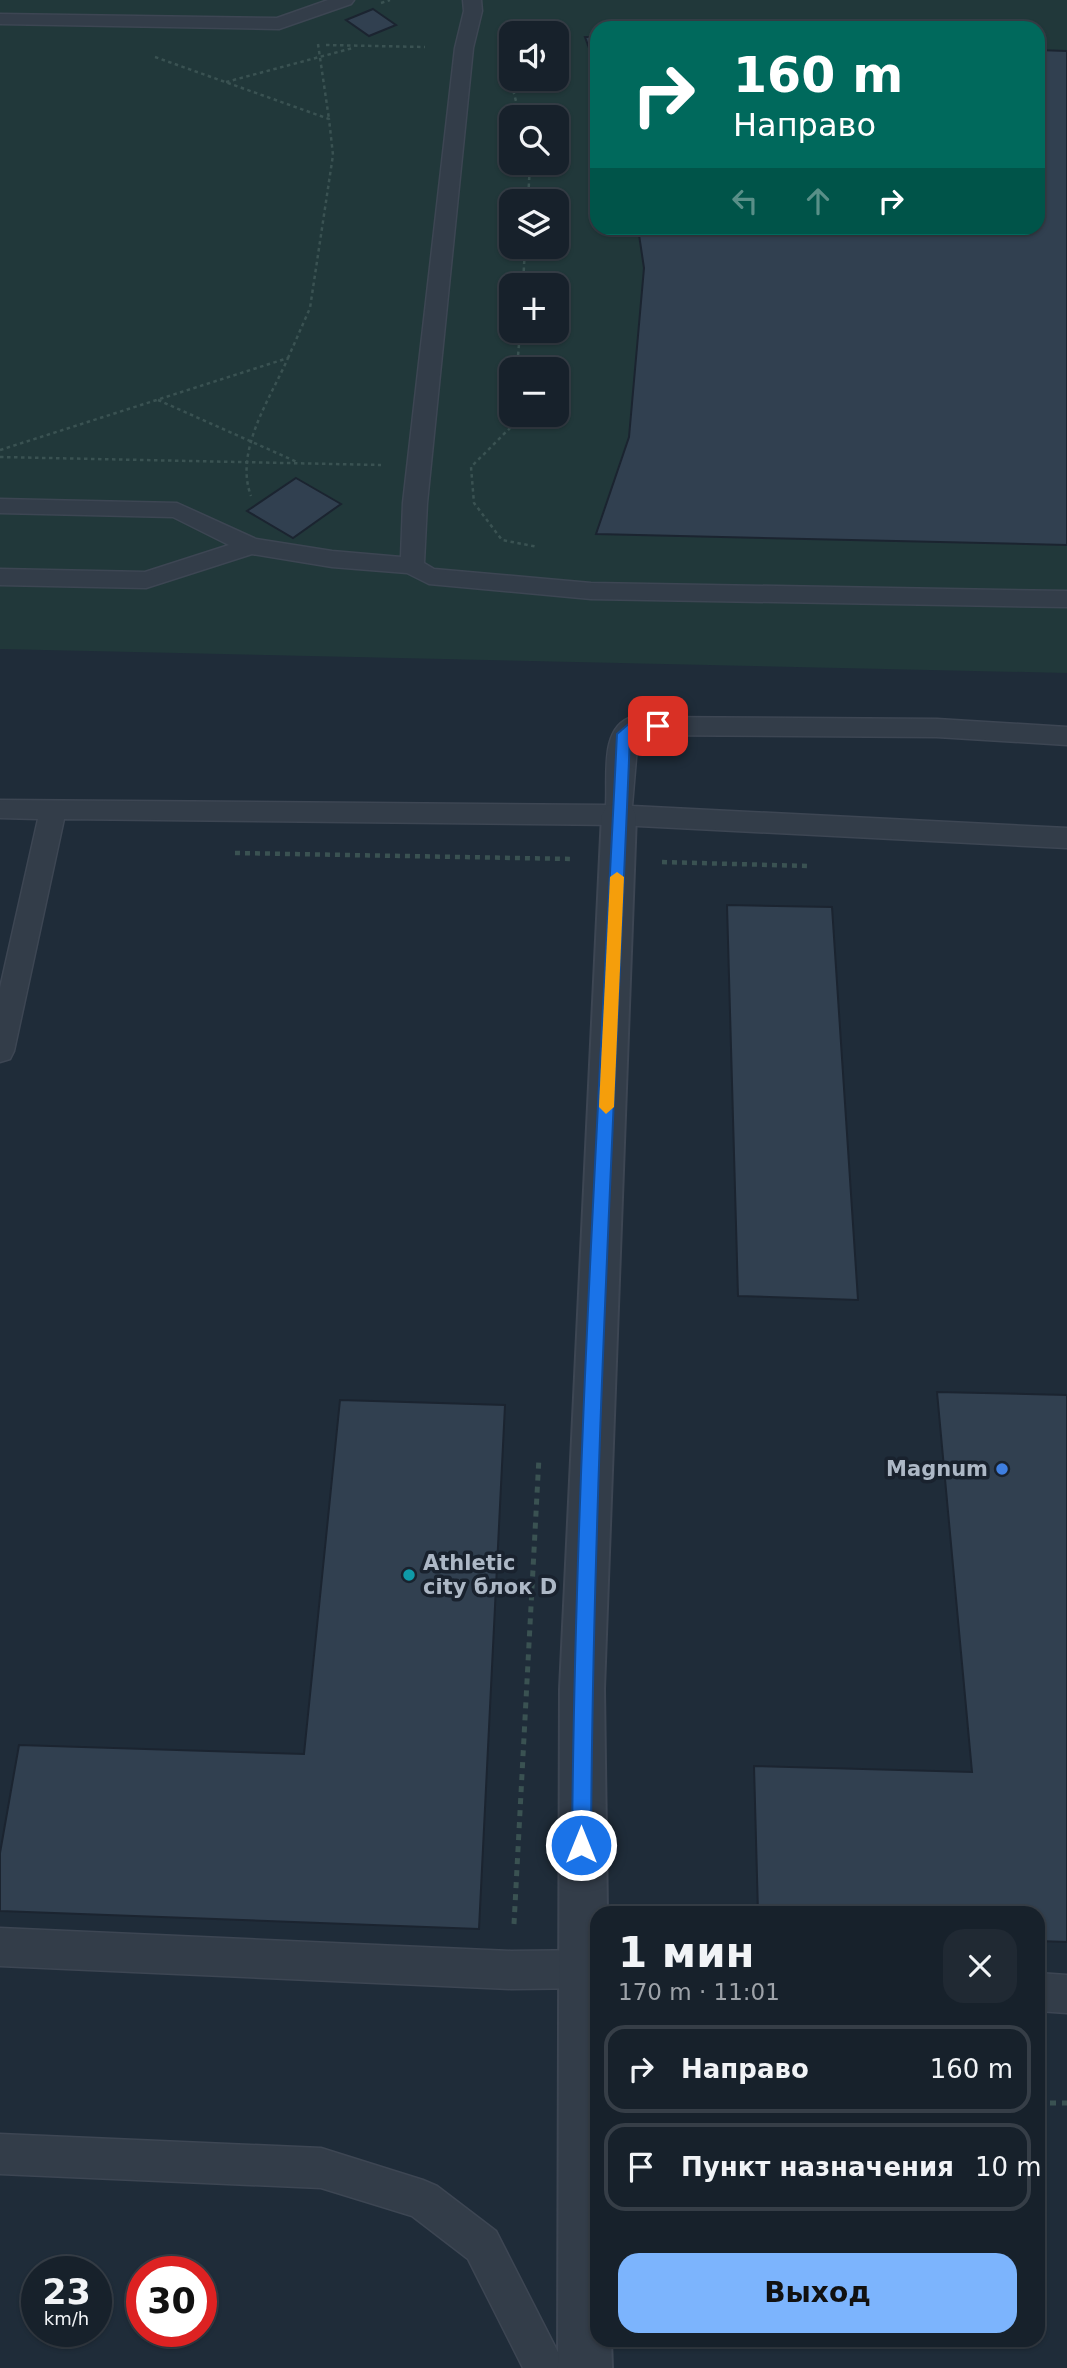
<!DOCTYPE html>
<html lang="ru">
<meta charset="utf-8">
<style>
:root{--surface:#17212b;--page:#202933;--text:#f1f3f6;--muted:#9ea3a9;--line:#363e47;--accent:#7cb4fd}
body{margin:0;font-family:"DejaVu Sans",sans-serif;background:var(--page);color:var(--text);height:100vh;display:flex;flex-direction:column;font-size:26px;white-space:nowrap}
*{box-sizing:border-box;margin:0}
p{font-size:23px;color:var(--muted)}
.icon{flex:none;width:38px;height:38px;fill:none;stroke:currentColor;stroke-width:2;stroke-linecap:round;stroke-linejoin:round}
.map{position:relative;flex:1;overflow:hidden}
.details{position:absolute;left:590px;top:1906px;width:455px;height:441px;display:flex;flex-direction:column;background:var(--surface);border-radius:21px;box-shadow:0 2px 5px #0004,0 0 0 2px var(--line)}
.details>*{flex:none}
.hud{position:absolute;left:590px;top:21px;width:455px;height:214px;border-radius:21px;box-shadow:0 2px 5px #0004,0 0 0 2px var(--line);background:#00695c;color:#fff;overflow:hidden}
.buttons{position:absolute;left:499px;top:21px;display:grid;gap:14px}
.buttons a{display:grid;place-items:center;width:70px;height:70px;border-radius:14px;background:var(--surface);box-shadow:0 2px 5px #0004,0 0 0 2px var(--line);font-size:35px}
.speed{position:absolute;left:21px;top:2256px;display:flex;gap:14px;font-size:35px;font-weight:700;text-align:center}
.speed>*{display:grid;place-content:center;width:91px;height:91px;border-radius:50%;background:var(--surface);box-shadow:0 2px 5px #0004,0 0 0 2px var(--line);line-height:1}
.speed small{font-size:18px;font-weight:400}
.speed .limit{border:10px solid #d22;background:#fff;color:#111}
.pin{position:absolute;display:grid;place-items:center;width:60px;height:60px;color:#fff;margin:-30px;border-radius:14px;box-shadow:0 4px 10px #0006}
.me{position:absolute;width:77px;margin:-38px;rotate:0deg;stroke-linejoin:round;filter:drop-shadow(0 0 5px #0008)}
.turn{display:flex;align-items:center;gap:24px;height:147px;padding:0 28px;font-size:32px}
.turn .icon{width:91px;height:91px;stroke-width:2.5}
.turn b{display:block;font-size:49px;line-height:60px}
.lanes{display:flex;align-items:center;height:66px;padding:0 28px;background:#0003;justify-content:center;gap:35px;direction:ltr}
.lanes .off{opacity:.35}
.round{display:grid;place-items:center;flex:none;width:74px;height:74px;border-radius:21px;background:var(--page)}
.summary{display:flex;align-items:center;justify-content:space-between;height:119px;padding:0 28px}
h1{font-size:42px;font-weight:800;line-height:52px}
.cta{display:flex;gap:14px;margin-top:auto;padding:14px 28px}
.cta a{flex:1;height:80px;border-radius:21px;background:var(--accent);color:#111;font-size:28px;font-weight:800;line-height:80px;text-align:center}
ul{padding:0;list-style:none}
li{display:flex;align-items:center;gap:21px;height:88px;margin:0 14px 10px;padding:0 14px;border:4px solid var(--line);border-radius:21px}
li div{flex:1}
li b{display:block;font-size:26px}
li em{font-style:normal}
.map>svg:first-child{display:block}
</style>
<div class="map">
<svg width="1067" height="2368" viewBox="0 0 1067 2368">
<rect width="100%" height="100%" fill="#1f2c39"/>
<!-- green -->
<path fill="#21383a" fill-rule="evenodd" d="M0,0H1067V673L0,649ZM597,28H1038V228H597ZM511,33H556V79H511ZM511,117H556V163H511ZM511,201H556V247H511ZM511,285H556V331H511ZM511,369H556V415H511Z"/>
<!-- building -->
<g fill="#314050" stroke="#1b2430" stroke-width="2">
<polygon points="373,9 396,25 369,36 346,20"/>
<polygon points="585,37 597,37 597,70"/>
<polygon points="1038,50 1067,51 1067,545 596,534 629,437 644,268 638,228 1038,228"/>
<polygon points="296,478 341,504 293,538 247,511"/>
<polygon points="727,905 832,907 858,1300 738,1296"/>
<polygon points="937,1392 1067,1395 1067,1942 1038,1941 1038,1913 758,1913 754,1766 972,1772"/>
<polygon points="340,1400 505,1405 479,1929 0,1911 0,1853 19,1745 304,1754"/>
</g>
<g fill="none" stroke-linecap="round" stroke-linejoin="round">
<!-- lane casing -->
<g stroke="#3d4653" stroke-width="3">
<g id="lane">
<polygon points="328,0 354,0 351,4 279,29 0,24 0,14 277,18"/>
<polygon points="463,0 481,0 482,11 473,48 427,503 424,563 434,569 591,583 1067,591 1067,607 591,599 429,584 407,573 332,567 252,554 146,588 0,585 0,569 145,572 229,545 173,517 0,513 0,499 177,503 256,539 332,551 401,557 403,503 455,48 464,11"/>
<path d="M632,717L937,719L1067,727V745L937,737L638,735L632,806L1067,828V848L619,825L64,819L14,1051L10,1059L0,1062V988L38,819L0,818V800L606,805C608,777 599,727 632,717Z"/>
<polygon points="0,1928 511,1951 597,1950 597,1988 511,1989 0,1966"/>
<polygon points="1038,1973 1067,1975 1067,2013 1038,2011"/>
<polygon points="0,2134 321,2148 423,2180 437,2186 496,2231 566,2368 523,2368 468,2259 412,2216 321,2188 0,2174"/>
</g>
</g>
<!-- street casing -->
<g stroke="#3d4653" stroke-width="4">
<polygon id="street" points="619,803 631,806 636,815 604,1689 607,1913 597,1913 597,2340 611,2340 612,2368 558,2368 560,1689 602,815 607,806"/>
</g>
<!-- path-far2 -->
<g stroke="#3a5252" stroke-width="2.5" stroke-dasharray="3.5 3.5" stroke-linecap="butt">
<polyline points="381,3 390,0"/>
<polyline points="318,44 329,119"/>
<polyline points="326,45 425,47"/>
<polyline points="503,50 520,117"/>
<polyline points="155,57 329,119 333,155 310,308 288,358"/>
<polyline points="226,82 353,48"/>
<polyline points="528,201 530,163"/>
<polyline points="523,285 525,247"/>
<polyline points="517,369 520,331"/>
<polyline points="158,400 297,462"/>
<polyline points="514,415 514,424 471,467 474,503 502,540 538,547"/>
<path d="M0,450L288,358C270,399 234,451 251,496"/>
<polyline points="0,457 381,465"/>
</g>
<!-- path-far1 -->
<g stroke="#3a5252" stroke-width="4.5" stroke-dasharray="5 5" stroke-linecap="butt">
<polyline points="235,853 573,859"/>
<polyline points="662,862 807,866"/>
</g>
<!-- path -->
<g stroke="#3a5252" stroke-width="5" stroke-dasharray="6 6" stroke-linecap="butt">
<polyline points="514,1924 539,1457"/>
<polyline points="1038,2103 1067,2103"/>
</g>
<!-- lane -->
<use href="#lane" fill="#333d49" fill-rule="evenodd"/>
<!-- street -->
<use href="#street" fill="#333d49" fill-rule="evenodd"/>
</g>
<!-- route -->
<path fill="#1a73e8" stroke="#114b97" stroke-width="2" d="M632,721L658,722L665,726L658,731H635L630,736C615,1105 593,1475 591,1845L588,1852L581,1855L574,1852L572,1845C575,1474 599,1104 617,734Z"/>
<!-- slow -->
<polygon fill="#f59e0b" points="617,872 624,877 614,1107 606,1114 599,1107 610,877"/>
<!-- markers -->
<circle fill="#3f7fe0" stroke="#19222e" stroke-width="2.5" cx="1002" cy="1469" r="7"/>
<circle fill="#0f9aa8" stroke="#19222e" stroke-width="2.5" cx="409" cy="1575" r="7"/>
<g text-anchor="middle" stroke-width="7" stroke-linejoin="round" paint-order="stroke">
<!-- poi labels -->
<g font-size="21" font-weight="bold" fill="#adb8c6" stroke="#19222e" text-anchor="end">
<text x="988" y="1476">Magnum</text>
<text x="423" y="1570" text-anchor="start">Athletic<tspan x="423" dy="24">city блок D</tspan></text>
</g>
</g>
</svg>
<div class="buttons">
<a><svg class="icon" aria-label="sound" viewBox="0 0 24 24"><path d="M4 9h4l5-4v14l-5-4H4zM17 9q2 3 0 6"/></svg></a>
<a><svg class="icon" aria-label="search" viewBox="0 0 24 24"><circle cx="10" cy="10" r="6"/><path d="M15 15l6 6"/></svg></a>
<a><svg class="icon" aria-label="layers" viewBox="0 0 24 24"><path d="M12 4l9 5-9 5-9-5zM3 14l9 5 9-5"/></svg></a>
<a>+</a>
<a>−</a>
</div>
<div class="speed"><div>23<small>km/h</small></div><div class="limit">30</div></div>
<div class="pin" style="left:658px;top:726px;background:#d93025"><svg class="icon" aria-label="arrive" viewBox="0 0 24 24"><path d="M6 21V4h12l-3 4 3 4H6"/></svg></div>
<svg class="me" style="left:581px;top:1845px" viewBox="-20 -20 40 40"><circle r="17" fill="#1a73e8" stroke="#fff" stroke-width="3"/><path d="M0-11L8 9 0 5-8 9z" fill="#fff"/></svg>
<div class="hud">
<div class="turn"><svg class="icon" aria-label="right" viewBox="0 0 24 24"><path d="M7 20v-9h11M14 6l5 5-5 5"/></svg><div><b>160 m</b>Направо</div></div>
<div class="lanes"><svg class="icon off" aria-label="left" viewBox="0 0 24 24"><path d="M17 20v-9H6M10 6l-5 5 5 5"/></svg><svg class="icon off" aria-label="ahead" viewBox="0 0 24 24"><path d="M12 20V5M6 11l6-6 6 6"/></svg><svg class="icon" aria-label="right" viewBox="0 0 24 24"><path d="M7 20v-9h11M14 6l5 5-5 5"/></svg></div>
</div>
<section class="details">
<div class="summary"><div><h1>1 мин</h1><p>170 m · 11:01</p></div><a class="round"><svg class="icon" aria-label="close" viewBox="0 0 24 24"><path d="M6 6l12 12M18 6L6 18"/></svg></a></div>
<ul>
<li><svg class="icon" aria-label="right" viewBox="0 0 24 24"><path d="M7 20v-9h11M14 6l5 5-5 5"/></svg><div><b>Направо</b></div><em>160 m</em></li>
<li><svg class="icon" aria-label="arrive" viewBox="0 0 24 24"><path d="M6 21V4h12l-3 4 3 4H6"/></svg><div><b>Пункт назначения</b></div><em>10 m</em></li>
</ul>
<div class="cta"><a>Выход</a></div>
</section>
</div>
